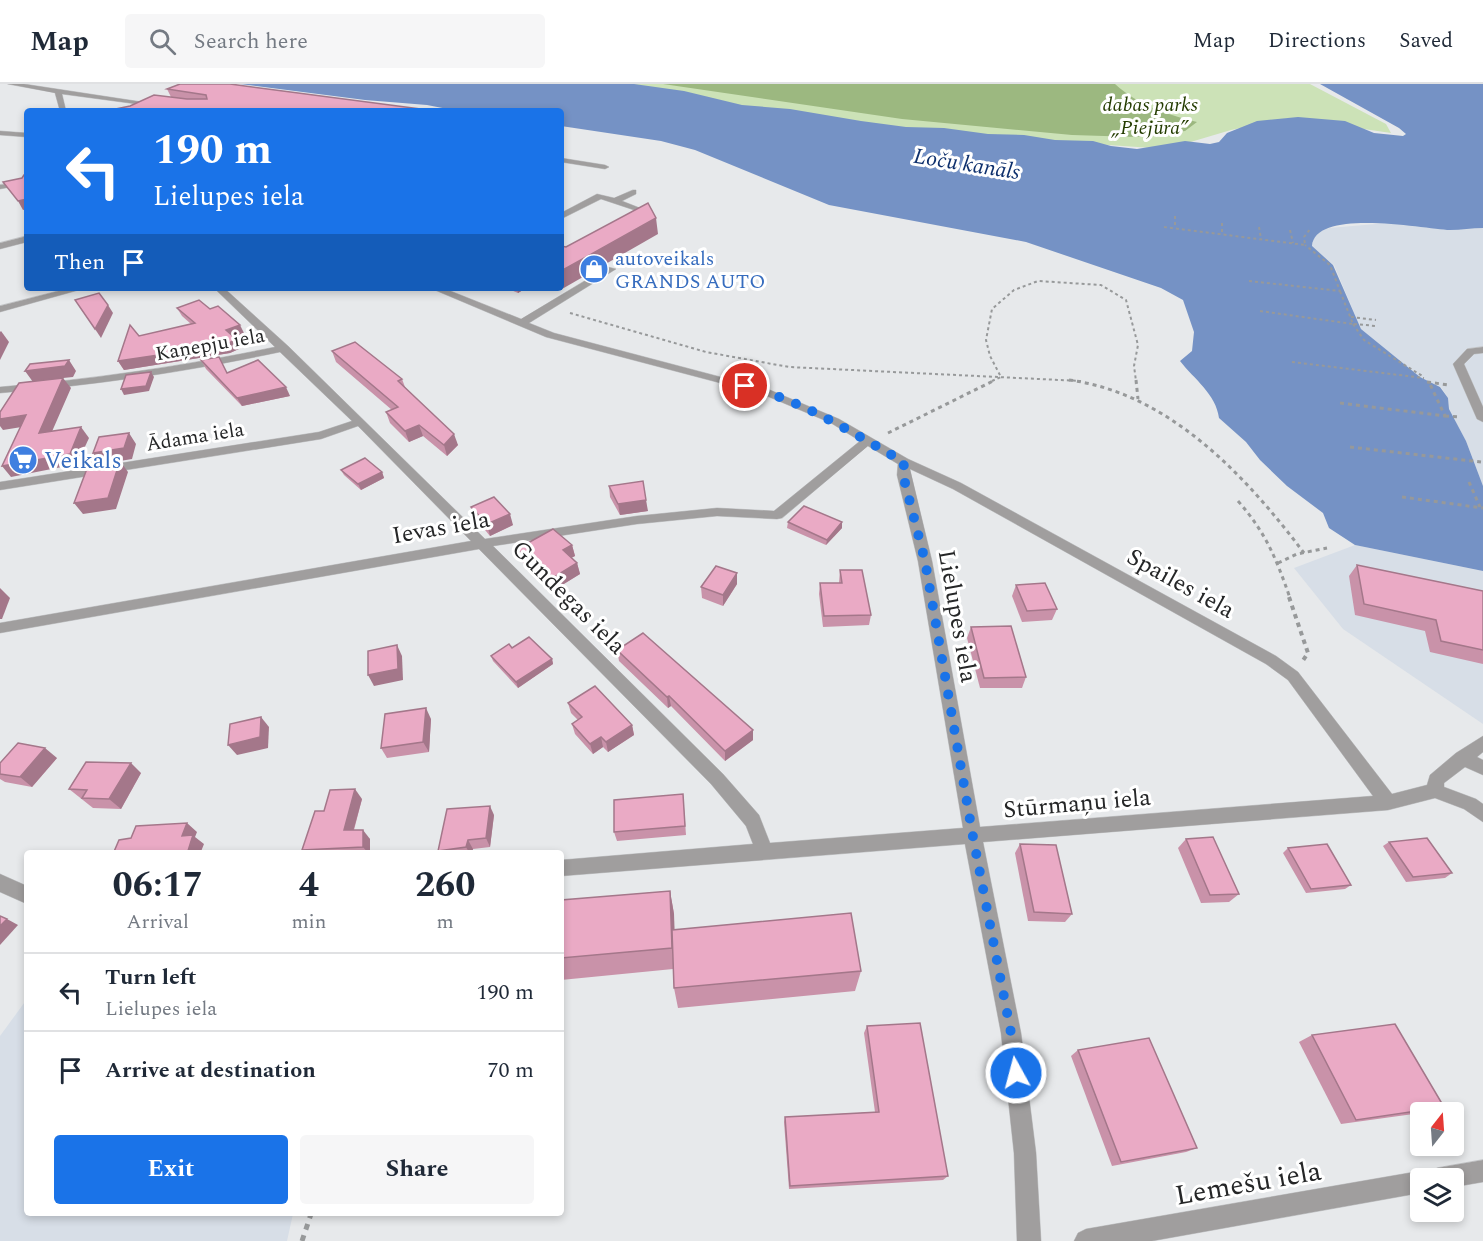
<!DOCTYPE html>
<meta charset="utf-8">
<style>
:root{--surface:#fff;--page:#f6f6f7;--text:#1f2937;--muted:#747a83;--line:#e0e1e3;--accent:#1a73e8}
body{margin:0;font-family:Spectral,serif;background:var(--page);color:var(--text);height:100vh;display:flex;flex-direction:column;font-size:22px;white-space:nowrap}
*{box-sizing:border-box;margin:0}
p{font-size:20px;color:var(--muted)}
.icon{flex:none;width:33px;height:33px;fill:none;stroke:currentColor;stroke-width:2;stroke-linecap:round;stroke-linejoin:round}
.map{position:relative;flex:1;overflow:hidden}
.panel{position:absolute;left:24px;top:766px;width:540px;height:366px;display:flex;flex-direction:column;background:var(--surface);border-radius:6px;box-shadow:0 3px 9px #0003}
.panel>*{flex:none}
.banner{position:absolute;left:24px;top:24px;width:540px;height:183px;border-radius:6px;box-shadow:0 3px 9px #0003;background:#1a73e8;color:#fff;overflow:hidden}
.needle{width:39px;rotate:17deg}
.fabs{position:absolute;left:1410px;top:1018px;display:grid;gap:12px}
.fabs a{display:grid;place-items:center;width:54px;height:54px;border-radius:6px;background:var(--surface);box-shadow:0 3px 9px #0003;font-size:30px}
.pin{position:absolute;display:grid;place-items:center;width:51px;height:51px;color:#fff;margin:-26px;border:3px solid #fff;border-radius:50%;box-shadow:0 2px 6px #0007}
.me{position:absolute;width:66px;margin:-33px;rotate:353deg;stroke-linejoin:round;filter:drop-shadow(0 0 4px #0008)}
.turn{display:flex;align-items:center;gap:21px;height:126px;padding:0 30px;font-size:27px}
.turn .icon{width:78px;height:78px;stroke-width:2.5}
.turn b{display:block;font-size:42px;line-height:51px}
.then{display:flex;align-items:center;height:57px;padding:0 30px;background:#0003;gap:12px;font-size:22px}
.eta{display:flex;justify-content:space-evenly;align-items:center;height:102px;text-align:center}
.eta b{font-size:36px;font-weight:700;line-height:42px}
.action{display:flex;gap:12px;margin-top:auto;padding:12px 30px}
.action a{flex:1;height:69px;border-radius:6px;background:var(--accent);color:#fff;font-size:24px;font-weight:700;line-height:69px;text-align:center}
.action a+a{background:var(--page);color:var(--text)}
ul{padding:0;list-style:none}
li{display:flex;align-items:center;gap:18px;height:78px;padding:0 30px;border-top:2px solid var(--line)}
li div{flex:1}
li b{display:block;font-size:22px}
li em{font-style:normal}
header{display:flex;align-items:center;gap:36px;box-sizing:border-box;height:84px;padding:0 30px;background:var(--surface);border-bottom:2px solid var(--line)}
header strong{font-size:28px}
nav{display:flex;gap:33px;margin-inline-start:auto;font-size:21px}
.search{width:420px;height:54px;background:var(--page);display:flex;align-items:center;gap:15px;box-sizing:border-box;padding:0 21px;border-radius:6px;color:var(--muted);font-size:22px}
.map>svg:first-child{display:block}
</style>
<header>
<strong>Map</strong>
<div class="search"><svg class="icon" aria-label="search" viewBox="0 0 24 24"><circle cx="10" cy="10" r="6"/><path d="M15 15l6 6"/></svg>Search here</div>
<nav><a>Map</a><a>Directions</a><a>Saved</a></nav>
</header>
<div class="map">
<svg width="1483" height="1157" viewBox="0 0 1483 1157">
<rect width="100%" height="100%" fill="#e7e9eb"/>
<!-- built -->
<g fill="#d7dee7">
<polygon points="1388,139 1483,144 1483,402 1466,357 1449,325 1448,314 1441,303 1420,293 1361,245 1334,181 1312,163 1313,155 1319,148 1329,144"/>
<polygon points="1355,461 1483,487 1483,640 1343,545 1294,484"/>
<polygon points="27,915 27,1130 293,1130 287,1157 0,1157 0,952"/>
</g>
<!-- green -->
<polygon fill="#cce2b7" points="617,0 1310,0 1386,40 1391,49 1289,34 1231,46 1167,65 903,47 787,31"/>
<!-- forest -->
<path fill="#9cb880" d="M663,0H1115C1139,22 1166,30 1197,38L1185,47L1136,53L1072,51L902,35Z"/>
<!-- water -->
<path fill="#7592c5" d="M240,0H634L684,7L742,21L790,25L861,37L906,43L944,44L988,50L1024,51L1055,56L1093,57L1111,62L1137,65L1185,57L1210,60L1219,58L1227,49L1257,37L1298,33L1345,37L1374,49L1403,52L1406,50L1399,44L1320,0H1483V144C1472,144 1461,146 1450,146C1425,145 1315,123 1312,162L1333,181L1361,245L1420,293L1440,303L1448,314L1449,325L1466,357L1483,402V487L1355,461L1329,444L1323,429L1287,402L1260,376L1246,358L1219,334C1216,310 1194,295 1180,277L1192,267L1194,248L1183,216L1161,204L1026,158L829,121L695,66L661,57L561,42V27H458L427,21L365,16Z"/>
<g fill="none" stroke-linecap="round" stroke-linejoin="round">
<!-- minor casing -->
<g stroke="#c4c6c8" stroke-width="1">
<g id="minor">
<polygon points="8,0 24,0 162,21 159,23 62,10 66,27 60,27 55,9"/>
<polygon points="0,47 27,49 27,53 0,51"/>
<polygon points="561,74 605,81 609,83 605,85 561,78"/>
<polygon points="27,96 27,100 0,105 0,101"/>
<polygon points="633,106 636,106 636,110 622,117 645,126 631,136 624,134 634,126 601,115 561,135 561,129 597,110 614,114"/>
<polygon points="27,152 27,158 0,165 0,159"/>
<path d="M608,183L616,185L529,239L554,249L770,306L839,335L908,375L961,399L1276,572L1298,588L1392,710L1427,701L1430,691L1456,669L1483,652V668L1477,673L1483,676V691L1465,683L1444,699V703L1476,715L1483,720V738L1464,725L1435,714L1388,726L983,758L1021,949L1036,1069L1041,1157H1017L1014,1069L1001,949L965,760L561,792V776L753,760L746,742L711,700L479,465L0,549V539L471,457L358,342L321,355L0,406V398L319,348L352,337L280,268C186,288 96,301 0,309V303C93,295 184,282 275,263L214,204H224L288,262L485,455L637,432L717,424L774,427L860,357L831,339L762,310L546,253L430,204H443L521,235ZM868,362L898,380L897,391L918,477L963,744L770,759L759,731L723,690L493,462L637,440L717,432L777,435L782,434ZM910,385L953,405L1266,580L1288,596L1373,712L980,743L932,477Z"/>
<polygon points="70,204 86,204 0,228 0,222"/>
<polygon points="1483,263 1483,269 1474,270 1464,280 1483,323 1483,338 1477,335 1453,280 1467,265"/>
<polygon points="0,790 27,802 27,820 0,808"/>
<polygon points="1483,1076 1483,1098 1454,1103 1454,1095 1420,1095 1420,1109 1152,1157 1074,1157 1078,1149 1086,1145 1420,1087 1428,1090 1437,1084"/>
</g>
</g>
<!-- path-far3 -->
<g stroke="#97999a" stroke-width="2" stroke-dasharray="3 3" stroke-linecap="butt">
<polyline points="1175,132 1175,144"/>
<polyline points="1222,139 1222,150"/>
<polyline points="1164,143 1305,161 1304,153 1311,144"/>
<polyline points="1259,143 1261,155"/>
<polyline points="1290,146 1293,159"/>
<polyline points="1249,197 1340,207 1330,181 1305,161"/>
<polyline points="1260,227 1353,240 1340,207"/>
<polyline points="570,229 706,268 789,283 1081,297"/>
<polyline points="1351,233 1376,236"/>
<polyline points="1353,240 1364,256 1424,293"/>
<polyline points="1354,240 1376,242"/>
<polyline points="1292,278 1424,294"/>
<polyline points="992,297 1001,293 990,272 986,256 992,225 1014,206 1038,197 1101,201 1126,216 1138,261 1134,282 1136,297"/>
</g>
<!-- path-far2 -->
<g stroke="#97999a" stroke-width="3" stroke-dasharray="4 4" stroke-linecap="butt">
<path d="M1069,296C1169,309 1246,392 1304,469"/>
<polyline points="1136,296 1138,315"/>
<polyline points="1427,298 1449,301"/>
<polyline points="1340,319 1445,332 1429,298"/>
<polyline points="1445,332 1460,333"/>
<polyline points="888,349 995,296"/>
<polyline points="1350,363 1481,378"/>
<polyline points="1469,398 1480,423"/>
<polyline points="1402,413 1483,424"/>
<path d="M1238,417C1266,449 1276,474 1290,514"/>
<polyline points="1278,479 1297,470 1327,464"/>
</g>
<!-- path-far1 -->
<polyline stroke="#97999a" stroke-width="4" stroke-dasharray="4.5 4.5" stroke-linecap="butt" points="1289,513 1308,569 1302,578"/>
<!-- path -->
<polyline stroke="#97999a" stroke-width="5" stroke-dasharray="6 6" stroke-linecap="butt" points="302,1157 311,1130"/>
<!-- minor -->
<use href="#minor" fill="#a09e9e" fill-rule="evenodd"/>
</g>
<!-- wall -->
<g fill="#c992a9">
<polygon points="167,5 436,27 130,22 171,13"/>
<polygon points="506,204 526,204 518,209"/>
<polygon points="177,224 210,225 244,249 234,253 241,264 230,269 124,286 118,277 139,252 191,240 182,232"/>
<polygon points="332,267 402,295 405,303 458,361 447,372 423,352 409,358 390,339 386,328 392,326 336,278"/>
<polygon points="201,276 227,289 290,312 242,322 206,285"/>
<polygon points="341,386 382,388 384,394 361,406 344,391"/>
<polygon points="609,402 648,427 620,431 610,413"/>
<polygon points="471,423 513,441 490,452 475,434"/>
<polygon points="788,438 842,438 842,444 826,461 787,444"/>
<polygon points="572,461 575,472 571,474 577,479 580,490 554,506 520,476 517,465"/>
<polygon points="1357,481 1483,507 1483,580 1430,568 1425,547 1355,531 1349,492"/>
<polygon points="840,486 871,531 869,541 823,543 819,510 820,499 839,499"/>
<polygon points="737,500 723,522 702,514 701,503"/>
<polygon points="1016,501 1057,525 1052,536 1022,538 1012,512"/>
<polygon points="971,543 1026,593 1022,604 980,604 967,554"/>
<polygon points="512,564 552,575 553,580 518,604 493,577 491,572"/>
<polygon points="617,566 753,656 725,677 671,622 668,624 619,577"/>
<polygon points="568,619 632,641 634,651 608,668 603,663 593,670 575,650 572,640 578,636 571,629"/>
<polygon points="431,635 429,668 387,674 381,664"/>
<polygon points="57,674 32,703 5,698 0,695 0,679"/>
<polygon points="141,689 121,725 93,724 69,705"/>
<polygon points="683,710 686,751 617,757 614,748"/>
<polygon points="362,715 354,746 370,755 370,770 305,770 302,766 324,727"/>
<polygon points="494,731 490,763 473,765 472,770 440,770 438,767"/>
<polygon points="1186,755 1239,810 1229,818 1201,819 1178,764"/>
<polygon points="1389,758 1452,789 1445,794 1406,798 1383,762"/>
<polygon points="1020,760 1072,830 1065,838 1028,837 1015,769"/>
<polygon points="1288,764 1351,801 1345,805 1306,809 1283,769"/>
<polygon points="670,807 674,830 674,846 861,887 855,907 678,924 674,904 673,885 561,896 561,816"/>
<polygon points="867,942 948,1092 943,1096 789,1105 784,1038 785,1033 875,1028 864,949"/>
<polygon points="1312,951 1444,1023 1428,1028 1341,1040 1299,958"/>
<polygon points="1078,966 1197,1064 1186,1068 1112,1082 1071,972"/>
</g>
<!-- shaded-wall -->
<g fill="#a4778a">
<polygon points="27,115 27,125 23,126 18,117"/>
<polygon points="656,134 658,150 562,205 561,187"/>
<polygon points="517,204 526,204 518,209"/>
<polygon points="108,221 113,229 101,254 95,245"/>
<polygon points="240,241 244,249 231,254 226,246"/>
<polygon points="1,247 9,258 0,276 0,248"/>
<polygon points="236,255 241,264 230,269 124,286 118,277"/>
<polygon points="69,276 76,287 73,293 63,294 71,304 47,359 39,349 33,298 25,287"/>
<polygon points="151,288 154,293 149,307 124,311 121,305"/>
<polygon points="286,303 290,312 242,322 237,314"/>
<polygon points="26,331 34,341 3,346 0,342 0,335"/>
<polygon points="419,341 423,352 409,358 405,347"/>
<polygon points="81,343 89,354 77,380 11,393 2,382"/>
<polygon points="129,349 136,360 132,375 120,377 128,388 116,425 83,430 74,419 101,380 93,369"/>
<polygon points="454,350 458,361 447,372 444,361"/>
<polygon points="382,388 384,394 361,406 358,400"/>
<polygon points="646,416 648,427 620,431 618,420"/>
<polygon points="510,430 513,441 490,452 487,440"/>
<polygon points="842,438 842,444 826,461 827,456"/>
<polygon points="572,461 575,472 565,477 563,466"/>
<polygon points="577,479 580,490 554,506 551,495"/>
<polygon points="737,489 737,500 723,522 723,511"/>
<polygon points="0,504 10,514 2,535 0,535"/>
<polygon points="397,561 402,572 403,596 374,602 368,591"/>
<polygon points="552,575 553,580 518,604 516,598"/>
<polygon points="669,612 671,622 668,624 667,613"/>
<polygon points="426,624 431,635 429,668 423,658"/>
<polygon points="261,633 269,643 268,664 237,671 228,661"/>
<polygon points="632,641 634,651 608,668 606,658"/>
<polygon points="753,646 753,656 725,677 725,667"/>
<polygon points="601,653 603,663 593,670 590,660"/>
<polygon points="45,664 57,674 32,703 20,693"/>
<polygon points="131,679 141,689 121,725 109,715"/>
<polygon points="355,705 362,715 351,755 344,746"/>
<polygon points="490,722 494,731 490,763 486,754"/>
<polygon points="187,739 197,748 195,753 204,760 200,770 187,770 182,752"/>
<polygon points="363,746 370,755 370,770 369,770 363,763"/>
<polygon points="468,756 473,765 472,770 470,770 466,763"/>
<polygon points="670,807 674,830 676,885 672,864"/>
<polygon points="7,835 18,841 0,861 0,842"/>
</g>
<!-- building -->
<g fill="#eaaac5" stroke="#a4778a" stroke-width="1.5">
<polygon points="180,0 230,0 436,27 106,27 130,22 154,11 187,15 207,15 206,11 167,5"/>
<polygon points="27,90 27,115 18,117 3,98 22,94 24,91"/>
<polygon points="648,119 656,134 561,187 561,162 566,163"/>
<polygon points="99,209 108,221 95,245 75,216"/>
<polygon points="199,216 210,225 218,222 240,241 226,246 236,255 226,261 118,277 130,241 139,252 195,239 177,224"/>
<polygon points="355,258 402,295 398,297 454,350 444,361 419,341 405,347 386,328 398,323 332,267"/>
<polygon points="219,273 227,289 258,276 286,303 237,314 201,276"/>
<polygon points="69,276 65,282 25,287 30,280"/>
<polygon points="151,288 146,302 121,305 126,291"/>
<polygon points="63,294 39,349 81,343 70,370 2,382 26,331 0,335 0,328 19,299"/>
<polygon points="129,349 124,364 93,369 99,353"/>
<polygon points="365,374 382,388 358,400 341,386"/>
<polygon points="120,377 108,414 74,419 88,382"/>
<polygon points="643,397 646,416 618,420 609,402"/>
<polygon points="494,413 510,430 487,440 471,423"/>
<polygon points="804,422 842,438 827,456 788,438"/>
<polygon points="553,445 572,461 563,466 577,479 551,495 517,465"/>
<polygon points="1357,481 1483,507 1483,566 1441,557 1436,536 1364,520"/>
<polygon points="716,482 737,489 723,511 701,503"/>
<polygon points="840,486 862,486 871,531 824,532 820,499 842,499"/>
<polygon points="1045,499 1057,525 1027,527 1016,501"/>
<polygon points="1011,542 1026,593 984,594 971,543"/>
<polygon points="643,549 753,646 725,667 669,612 667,613 617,566"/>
<polygon points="529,553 552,575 516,598 491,572 509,560 512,564"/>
<polygon points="397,561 398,585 368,591 368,567"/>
<polygon points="595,602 632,641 606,658 601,653 590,660 572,640 582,633 568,619"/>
<polygon points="426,624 423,658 381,664 385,630"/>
<polygon points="261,633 260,653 228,661 230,640"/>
<polygon points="18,659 45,664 20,693 0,690 0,679"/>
<polygon points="86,678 131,679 109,715 82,714 87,706 69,705"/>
<polygon points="355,705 344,746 363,746 363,763 302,766 315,727 324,727 330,706"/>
<polygon points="683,710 685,742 614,748 614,716"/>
<polygon points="490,722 486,754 468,756 466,763 438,767 447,725"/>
<polygon points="187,739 182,752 193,751 187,770 113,770 119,756 131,754 136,742"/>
<polygon points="1213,753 1239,810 1210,811 1186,755"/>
<polygon points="1427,754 1452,789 1413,793 1389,758"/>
<polygon points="1020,760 1056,761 1072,830 1034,828"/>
<polygon points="1327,760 1351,801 1311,805 1288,764"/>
<polygon points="670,807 672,864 561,874 561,816"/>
<polygon points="851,829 861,887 674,904 672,846"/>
<polygon points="0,832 7,835 0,842"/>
<polygon points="920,939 948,1092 790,1102 785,1033 879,1028 867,942"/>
<polygon points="1395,940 1444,1023 1356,1036 1312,951"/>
<polygon points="1149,954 1197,1064 1121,1078 1078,966"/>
</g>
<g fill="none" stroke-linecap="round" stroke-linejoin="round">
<!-- route -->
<path stroke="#1a73e8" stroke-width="10" stroke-dasharray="0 18" d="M745,302C803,317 853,349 904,378L903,391L925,477L973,753L1011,949L1016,989"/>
</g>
<!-- icons -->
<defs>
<g id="shop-disc" transform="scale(1.5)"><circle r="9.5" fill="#3f7fe0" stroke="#fff"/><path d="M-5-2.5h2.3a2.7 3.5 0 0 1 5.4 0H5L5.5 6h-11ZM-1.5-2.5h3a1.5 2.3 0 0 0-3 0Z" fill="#fff"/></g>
<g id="supermarket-disc" transform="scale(1.5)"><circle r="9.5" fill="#3f7fe0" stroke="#fff"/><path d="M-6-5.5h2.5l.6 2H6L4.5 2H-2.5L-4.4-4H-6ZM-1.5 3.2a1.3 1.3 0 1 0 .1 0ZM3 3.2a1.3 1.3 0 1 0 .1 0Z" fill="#fff"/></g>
</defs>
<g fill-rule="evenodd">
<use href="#shop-disc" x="594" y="185"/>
<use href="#supermarket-disc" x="23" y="376"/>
</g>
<g text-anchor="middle" stroke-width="6" stroke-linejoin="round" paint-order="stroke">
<!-- far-park labels -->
<g font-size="20" font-style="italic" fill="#243c00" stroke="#fff">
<text x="1150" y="27">dabas parks<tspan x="1150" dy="23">„Piejūra”</tspan></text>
</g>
<!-- far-shop labels -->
<g font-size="20" fill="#366cbe" stroke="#fff" text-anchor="start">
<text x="615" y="181">autoveikals<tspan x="615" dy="23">GRANDS AUTO</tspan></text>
</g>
<!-- far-street labels -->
<g font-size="20" fill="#252627" stroke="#fff">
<text transform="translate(210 260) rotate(-10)" y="7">Kaņepju iela</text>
<text transform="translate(195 352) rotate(-9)" y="7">Ādama iela</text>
</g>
<!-- far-water labels -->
<g font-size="22" font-style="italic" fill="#0e306d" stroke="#fff">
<text transform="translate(967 79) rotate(9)" y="8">Loču kanāls</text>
</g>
<!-- shop labels -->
<g font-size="24" fill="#366cbe" stroke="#fff" text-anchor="start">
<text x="44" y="384">Veikals</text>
</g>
<!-- street labels -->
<g font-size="24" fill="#252627" stroke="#fff">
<text transform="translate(441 443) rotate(-10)" y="8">Ievas iela</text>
<text transform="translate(1181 499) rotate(29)" y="8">Spailes iela</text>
<text transform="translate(569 513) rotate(45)" y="8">Gundegas iela</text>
<text transform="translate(958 532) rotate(80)" y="8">Lielupes iela</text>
<text transform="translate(1077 719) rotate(-5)" y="8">Stūrmaņu iela</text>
</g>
<!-- near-street labels -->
<g font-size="28" fill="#252627" stroke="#fff">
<text transform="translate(1248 1098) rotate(-10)" y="10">Lemešu iela</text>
</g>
</g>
</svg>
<div class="fabs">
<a><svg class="needle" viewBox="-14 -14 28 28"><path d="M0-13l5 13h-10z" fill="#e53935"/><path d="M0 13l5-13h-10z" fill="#747a83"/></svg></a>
<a><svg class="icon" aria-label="layers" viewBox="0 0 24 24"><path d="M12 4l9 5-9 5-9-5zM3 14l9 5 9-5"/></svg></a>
</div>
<div class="pin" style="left:745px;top:302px;background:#d93025"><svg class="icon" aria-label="arrive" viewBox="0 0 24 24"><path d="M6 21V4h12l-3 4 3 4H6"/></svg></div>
<svg class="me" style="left:1016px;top:989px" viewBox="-20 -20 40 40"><circle r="17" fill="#1a73e8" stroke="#fff" stroke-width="3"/><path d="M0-11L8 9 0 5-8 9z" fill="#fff"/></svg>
<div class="banner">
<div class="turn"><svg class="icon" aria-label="left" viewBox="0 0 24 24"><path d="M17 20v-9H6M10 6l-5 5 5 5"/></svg><div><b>190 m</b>Lielupes iela</div></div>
<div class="then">Then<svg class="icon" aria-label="arrive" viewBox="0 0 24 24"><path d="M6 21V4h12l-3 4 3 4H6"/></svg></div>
</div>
<section class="panel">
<div class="eta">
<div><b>06:17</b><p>Arrival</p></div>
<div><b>4</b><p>min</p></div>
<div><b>260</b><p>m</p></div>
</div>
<ul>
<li><svg class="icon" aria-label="left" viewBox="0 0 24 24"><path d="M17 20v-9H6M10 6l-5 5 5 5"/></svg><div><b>Turn left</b><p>Lielupes iela</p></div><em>190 m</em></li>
<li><svg class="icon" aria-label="arrive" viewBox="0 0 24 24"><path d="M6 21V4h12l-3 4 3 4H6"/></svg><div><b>Arrive at destination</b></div><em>70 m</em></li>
</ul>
<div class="action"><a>Exit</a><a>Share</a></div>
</section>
</div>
